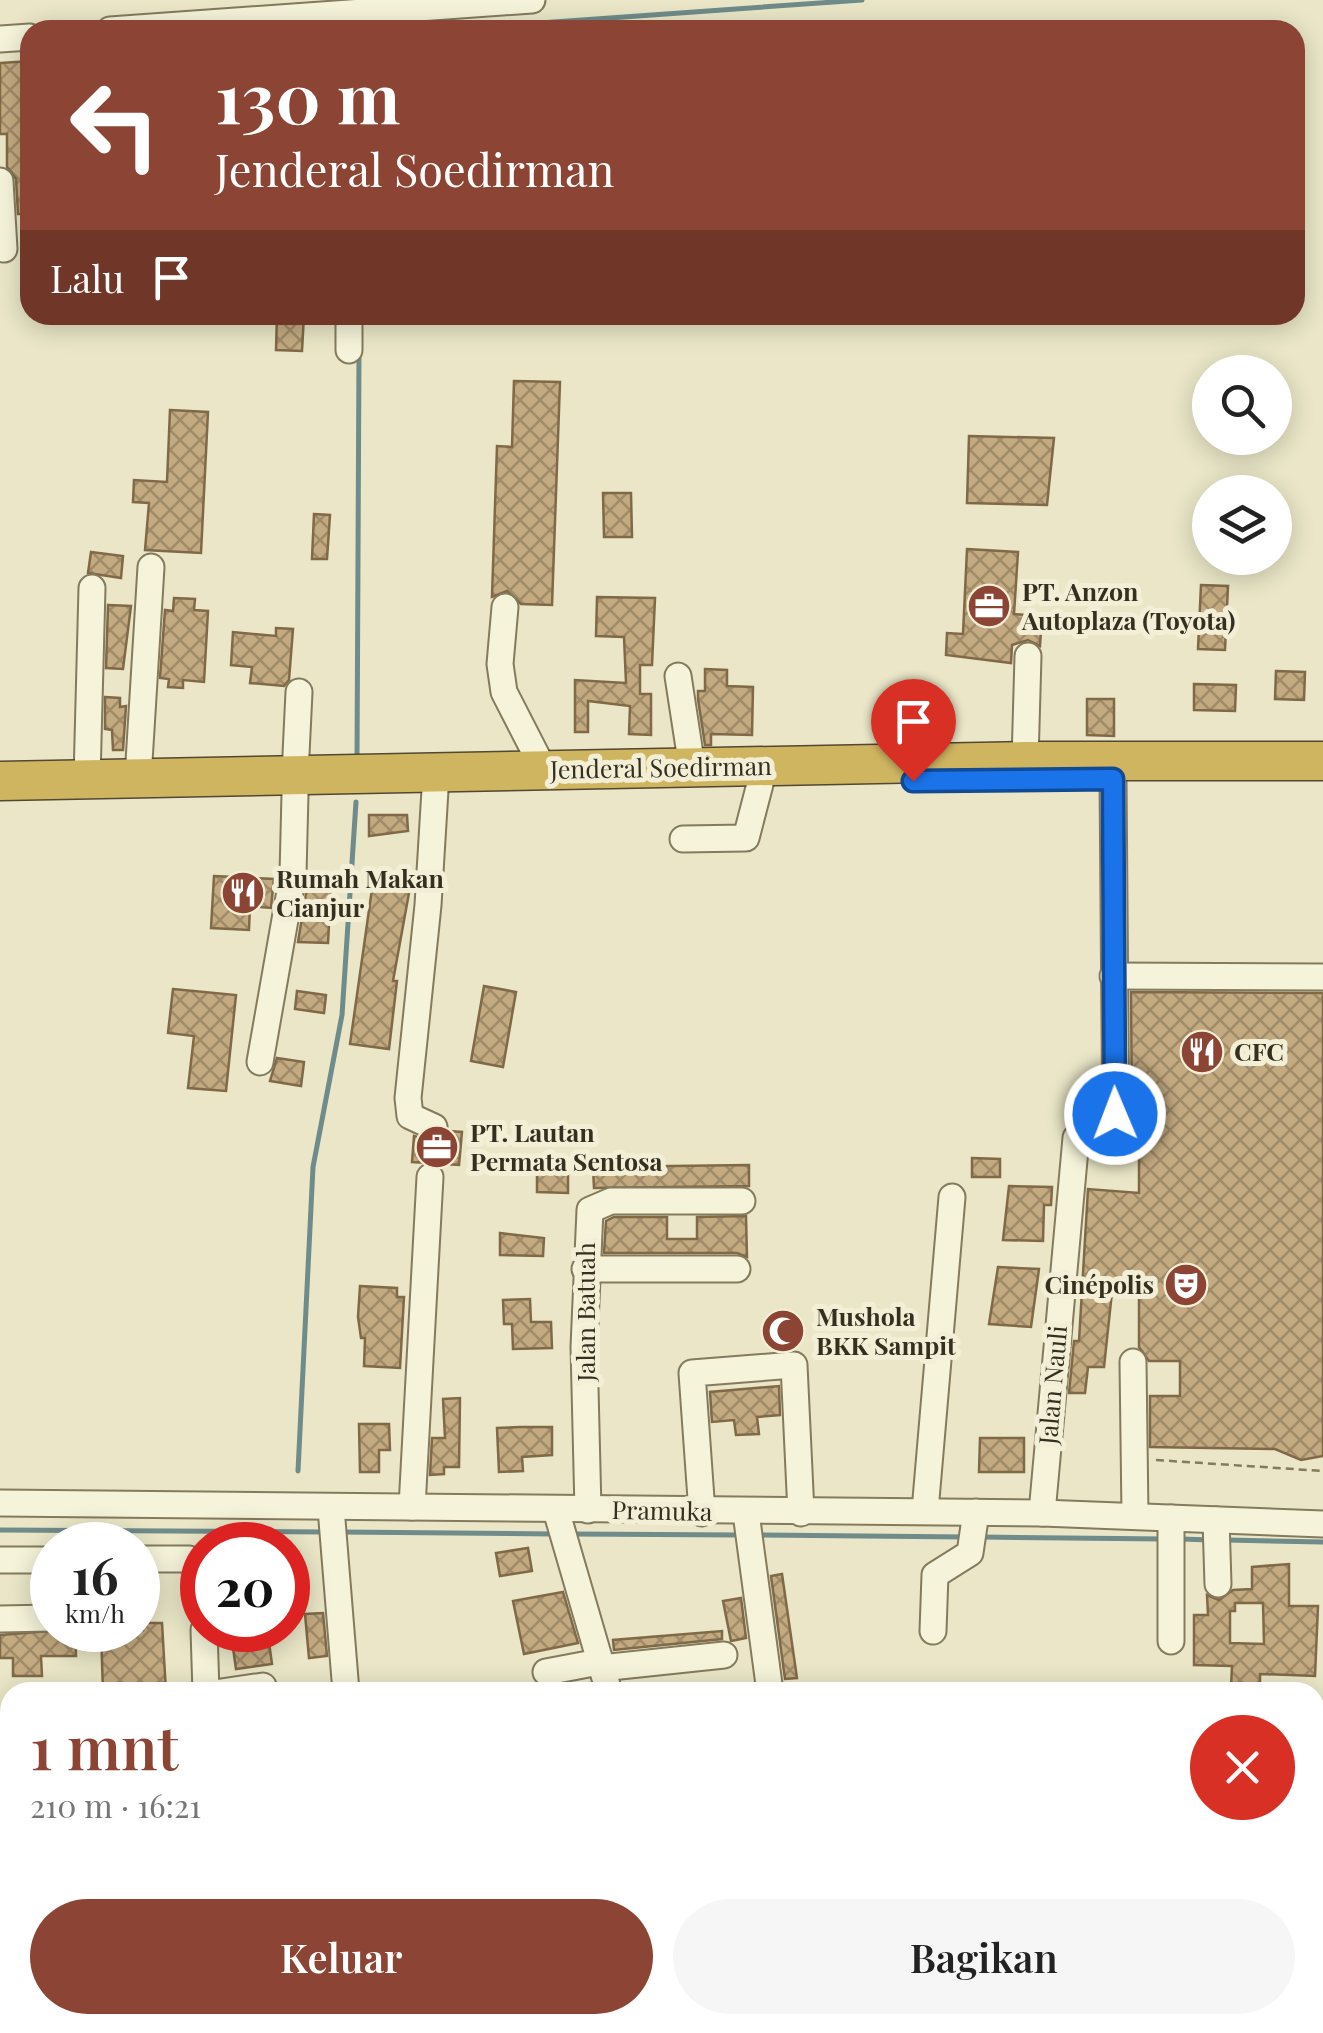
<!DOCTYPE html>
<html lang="id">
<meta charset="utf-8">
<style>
:root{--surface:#fff;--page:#f6f6f6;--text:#222;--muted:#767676;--accent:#8c4534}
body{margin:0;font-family:"Playfair Display",serif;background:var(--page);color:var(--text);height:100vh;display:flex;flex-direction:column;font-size:38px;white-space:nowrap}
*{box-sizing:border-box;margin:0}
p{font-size:32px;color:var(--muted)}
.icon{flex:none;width:55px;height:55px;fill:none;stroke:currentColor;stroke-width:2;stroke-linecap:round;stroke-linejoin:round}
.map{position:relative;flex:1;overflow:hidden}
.sheet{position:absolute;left:0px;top:1682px;width:1325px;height:352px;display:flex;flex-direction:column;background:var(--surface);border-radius:30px 30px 0 0;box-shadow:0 5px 25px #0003}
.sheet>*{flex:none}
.hud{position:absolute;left:20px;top:20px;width:1285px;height:305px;border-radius:30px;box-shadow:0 5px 25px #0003;background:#8c4534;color:#fff;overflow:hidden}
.buttons{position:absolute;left:1192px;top:355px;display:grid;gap:20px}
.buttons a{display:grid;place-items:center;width:100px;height:100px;border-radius:50%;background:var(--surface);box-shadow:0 5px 25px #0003;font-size:50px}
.speed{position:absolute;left:30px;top:1522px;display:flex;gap:20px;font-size:50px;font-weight:700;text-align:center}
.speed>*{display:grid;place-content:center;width:130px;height:130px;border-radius:50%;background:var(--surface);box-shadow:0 5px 25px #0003;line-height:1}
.speed small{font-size:25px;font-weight:400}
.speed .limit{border:15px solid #d22;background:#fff;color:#111}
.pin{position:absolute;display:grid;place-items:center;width:85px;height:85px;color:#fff;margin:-102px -42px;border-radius:50% 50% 50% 0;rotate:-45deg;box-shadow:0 0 10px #0007}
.pin .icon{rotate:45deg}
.me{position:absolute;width:110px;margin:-55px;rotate:359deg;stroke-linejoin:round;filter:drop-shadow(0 0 8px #0008)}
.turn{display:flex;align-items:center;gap:35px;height:210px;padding:0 30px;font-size:45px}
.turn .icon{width:130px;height:130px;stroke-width:2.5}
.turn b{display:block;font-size:70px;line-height:85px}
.then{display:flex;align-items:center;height:95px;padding:0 30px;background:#0003;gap:20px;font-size:38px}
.round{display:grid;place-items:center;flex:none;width:105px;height:105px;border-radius:52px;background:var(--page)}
.summary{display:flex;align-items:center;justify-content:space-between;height:170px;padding:0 30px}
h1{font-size:60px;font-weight:600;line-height:75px;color:var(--accent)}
.action{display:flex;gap:20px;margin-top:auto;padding:20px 30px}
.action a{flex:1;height:115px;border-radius:60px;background:var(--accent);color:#fff;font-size:40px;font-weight:600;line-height:115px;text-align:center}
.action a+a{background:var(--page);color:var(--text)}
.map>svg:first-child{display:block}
</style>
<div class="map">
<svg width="1323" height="2033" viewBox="0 0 1323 2033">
<defs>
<pattern id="building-cross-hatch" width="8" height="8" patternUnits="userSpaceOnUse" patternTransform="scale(2.5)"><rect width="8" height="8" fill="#c4aa81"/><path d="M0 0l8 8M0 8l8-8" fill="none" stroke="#a08b69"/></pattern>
</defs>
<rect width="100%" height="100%" fill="#eae6c7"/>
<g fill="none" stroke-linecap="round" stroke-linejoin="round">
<!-- stream -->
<g stroke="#6f8b8a" stroke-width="5">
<polyline points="440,30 862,0"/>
<polyline points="357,761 359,352"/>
<polyline points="298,1471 313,1167 342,1015 356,802"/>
<polyline points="0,1530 324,1532"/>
<polyline points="340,1532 554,1534"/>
<polyline points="571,1534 740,1535"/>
<polyline points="756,1535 965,1537"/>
<polyline points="981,1537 1165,1539"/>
<polyline points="1181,1539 1210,1540"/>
<polyline points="1226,1540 1323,1542"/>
<polyline points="1322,2033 1323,2028"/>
</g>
</g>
<!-- building -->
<g fill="url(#building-cross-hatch)" stroke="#806946" stroke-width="2.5" fill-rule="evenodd">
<polygon points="30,61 30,133 22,134 22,190 30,190 30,214 18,214 16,179 7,167 7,134 0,134 0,63"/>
<polygon points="277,315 304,315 302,351 276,350"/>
<polygon points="514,381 560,382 552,605 521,604 507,591 492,597 497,446 512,447"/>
<polygon points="170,410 208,412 201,553 145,550 149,503 133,502 134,480 167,482"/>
<polygon points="969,436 1054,438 1047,505 967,503"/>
<polygon points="603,493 631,493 632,537 604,537"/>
<polygon points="314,514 330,515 327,559 312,559"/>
<polygon points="967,549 1018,552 1014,614 1042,616 1040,646 1028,640 1012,645 1011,663 946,655 947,633 963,634"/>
<polygon points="91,552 123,556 121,578 88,573"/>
<polygon points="1201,585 1228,586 1225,650 1198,649"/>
<polygon points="597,597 655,598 652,665 640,665 640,694 651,694 651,735 629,734 630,706 588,701 588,732 575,732 575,680 626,683 624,637 596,636"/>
<polygon points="174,598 195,599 194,610 208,611 204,682 183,680 183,688 168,687 169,679 160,678 165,610 173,611"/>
<polygon points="108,605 131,606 123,669 106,668"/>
<polygon points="276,628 293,629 289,680 284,686 250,683 252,667 231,665 233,632 276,636"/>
<polygon points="705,669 727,670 727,686 753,687 752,735 711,734 711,745 705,745 698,699 698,691 705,691"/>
<polygon points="1276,671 1305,672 1304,700 1275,699"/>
<polygon points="1194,684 1236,685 1235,711 1194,710"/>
<polygon points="105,697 120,698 120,707 126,706 123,750 113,750 112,730 105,729"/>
<polygon points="1087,699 1114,699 1114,736 1087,735"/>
<polygon points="369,815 407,815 408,831 369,836"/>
<polygon points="374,875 411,882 393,981 397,981 389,1049 350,1044"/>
<polygon points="214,876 274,879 271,908 250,906 249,930 211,928"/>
<polygon points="307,887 331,888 328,943 298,942"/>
<polygon points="484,986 516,992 503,1067 471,1061"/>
<polygon points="173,989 236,995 226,1091 188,1088 194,1036 168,1033"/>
<polygon points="297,991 326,995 324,1013 295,1009"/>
<polygon points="1131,992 1323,993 1323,1456 1301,1460 1275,1449 1150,1447 1150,1396 1180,1396 1180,1361 1149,1361 1139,1347 1139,1292 1112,1292 1104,1367 1088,1367 1085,1393 1069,1393 1074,1341 1079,1341 1088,1189 1139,1193 1139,1121 1132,1121"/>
<polygon points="277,1058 304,1062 301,1086 270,1081"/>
<polygon points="449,1131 462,1132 459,1165 412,1162 414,1136 436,1143"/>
<polygon points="972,1158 1000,1159 1000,1177 972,1177"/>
<polygon points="749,1165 749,1186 594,1188 593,1167"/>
<polygon points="537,1173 568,1174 568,1193 537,1192"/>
<polygon points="1009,1186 1052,1187 1051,1205 1044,1205 1043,1241 1003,1240"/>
<polygon points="746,1216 747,1257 737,1253 604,1253 606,1221 614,1217 667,1217 667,1239 697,1239 697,1217"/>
<polygon points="500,1233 544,1238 543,1256 500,1255"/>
<polygon points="998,1267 1039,1269 1031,1327 989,1324"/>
<polygon points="360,1286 397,1288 397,1297 404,1297 400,1368 364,1366 365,1338 361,1338 358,1317"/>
<polygon points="530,1299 531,1322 551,1322 552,1348 513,1349 512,1324 504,1324 503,1300"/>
<polygon points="779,1386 780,1415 757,1417 759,1434 736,1435 734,1420 712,1422 710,1392"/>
<polygon points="460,1398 459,1467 444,1467 444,1474 430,1475 432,1438 445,1438 443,1399"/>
<polygon points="359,1424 389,1424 390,1450 379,1450 379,1472 360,1472"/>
<polygon points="520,1427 552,1427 552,1455 522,1457 523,1471 499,1472 497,1428"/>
<polygon points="980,1438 1024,1438 1024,1472 979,1472"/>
<polygon points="528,1548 532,1571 500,1576 496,1553"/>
<path d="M1289,1564V1606H1318L1315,1676L1260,1674V1688L1231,1687L1232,1666L1194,1665V1615H1208L1207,1595L1219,1600L1233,1590L1252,1589V1567ZM1235,1603H1263L1264,1644L1230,1643V1611H1235Z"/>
<polygon points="782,1574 797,1678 785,1679 771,1576"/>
<polygon points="563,1592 578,1643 524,1654 513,1601"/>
<polygon points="741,1598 746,1638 731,1641 723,1601"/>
<polygon points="323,1613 327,1656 309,1658 305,1614"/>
<polygon points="143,1623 162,1623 166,1692 103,1692 101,1631 143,1630"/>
<polygon points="62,1630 75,1630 76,1656 41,1656 42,1676 13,1676 13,1658 0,1658 0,1635"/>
<polygon points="722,1631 722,1639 614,1650 613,1640"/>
<polygon points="268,1635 272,1664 236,1669 232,1641"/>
</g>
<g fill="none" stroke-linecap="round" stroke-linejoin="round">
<!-- minor casing -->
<g stroke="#847a5e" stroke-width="29">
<g id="minor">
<polyline points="110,30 532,0"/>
<polyline points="0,39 30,37"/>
<polyline points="0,181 4,249"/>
<polyline points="349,350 349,315"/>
<polyline points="505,607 500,664 504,692 544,770"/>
<polyline points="678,676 692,767"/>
<polyline points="1025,761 1028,656"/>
<polyline points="295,775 299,692"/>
<polyline points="138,778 151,567"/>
<polyline points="87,779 92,588"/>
<polyline points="1113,779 1116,1148"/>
<polyline points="683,839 746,838 760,784"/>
<polyline points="1113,976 1323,977"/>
<polyline points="260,1062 293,874 295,794"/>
<polyline points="434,1127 410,1116 408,1098 428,905 435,790"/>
<polyline points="585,1269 737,1269"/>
<polyline points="1133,1362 1135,1516"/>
<polyline points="0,1503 1042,1513 1323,1524"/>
<polyline points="412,1507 430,1177"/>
<polyline points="331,1508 346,1692"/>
<polyline points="556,1510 609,1692"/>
<polyline points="588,1510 584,1347 590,1210 611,1201 742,1201"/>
<polyline points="925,1511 952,1197"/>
<polyline points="702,1513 692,1373 794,1365 801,1513"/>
<polyline points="746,1513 770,1692"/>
<polyline points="1042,1513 1076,1138"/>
<polyline points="1216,1520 1218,1584"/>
<polyline points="138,1559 189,1559 200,1571 202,1593"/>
<polyline points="0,1560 52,1560"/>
<polyline points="0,1619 52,1618"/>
<polyline points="204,1630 206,1692"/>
<polyline points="933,1631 935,1575 970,1553 976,1512"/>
<polyline points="1171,1641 1171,1518"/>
<polyline points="601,1668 724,1655"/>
<polyline points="546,1672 599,1662"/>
<polyline points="221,1692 263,1686"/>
<polyline points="0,1927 10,1928"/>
<polyline points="1315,1960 1323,1960"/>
<polyline points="1315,2011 1323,1986"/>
<polyline points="711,2025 713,2033"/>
<polyline points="212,2033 212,2025"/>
<polyline points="288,2033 351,2025"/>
</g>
</g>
<!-- highway casing -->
<g stroke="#524732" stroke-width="41">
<polyline id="highway" points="0,781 1025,761 1323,761"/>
</g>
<!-- path -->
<polyline stroke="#847a5e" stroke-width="2.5" stroke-dasharray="8 5" stroke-linecap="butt" points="1156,1460 1323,1471"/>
<!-- minor -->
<use href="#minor" stroke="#f5f3d9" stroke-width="25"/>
<!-- highway -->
<use href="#highway" stroke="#d0b561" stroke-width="38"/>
</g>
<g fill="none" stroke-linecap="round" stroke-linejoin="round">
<!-- route casing -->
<g stroke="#114b97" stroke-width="25">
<polyline id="route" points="913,781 1113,779 1115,1114"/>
</g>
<!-- route -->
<use href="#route" stroke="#1a73e8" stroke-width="18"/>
</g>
<!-- icons -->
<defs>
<g id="office-disc" transform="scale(2.25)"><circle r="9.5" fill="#8c4534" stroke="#f2efd6"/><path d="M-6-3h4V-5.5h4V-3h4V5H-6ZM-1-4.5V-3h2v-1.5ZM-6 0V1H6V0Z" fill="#fff"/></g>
<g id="restaurant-disc" transform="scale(2.25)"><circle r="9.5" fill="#8c4534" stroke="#f2efd6"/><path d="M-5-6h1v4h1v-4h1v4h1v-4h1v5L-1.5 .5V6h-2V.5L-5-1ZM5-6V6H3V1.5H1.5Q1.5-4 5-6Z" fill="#fff"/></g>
<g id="theatre-disc" transform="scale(2.25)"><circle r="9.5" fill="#8c4534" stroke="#f2efd6"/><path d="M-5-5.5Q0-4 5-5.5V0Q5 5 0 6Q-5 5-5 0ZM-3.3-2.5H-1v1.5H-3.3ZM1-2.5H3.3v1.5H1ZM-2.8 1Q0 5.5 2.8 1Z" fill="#fff"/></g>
<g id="mosque-disc" transform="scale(2.25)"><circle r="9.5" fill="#8c4534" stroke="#f2efd6"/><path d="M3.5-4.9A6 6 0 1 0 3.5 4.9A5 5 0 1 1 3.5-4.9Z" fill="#fff"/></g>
</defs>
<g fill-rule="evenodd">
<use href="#office-disc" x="989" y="606"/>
<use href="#restaurant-disc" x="243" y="893"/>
<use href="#restaurant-disc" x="1202" y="1052"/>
<use href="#office-disc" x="437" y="1147"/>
<use href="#theatre-disc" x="1186" y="1285"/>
<use href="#mosque-disc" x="783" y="1331"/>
</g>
<g text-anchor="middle" stroke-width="10" stroke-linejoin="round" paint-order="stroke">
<!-- poi labels -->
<g font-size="25" font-weight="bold" fill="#352f20" stroke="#f2efd6" text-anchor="start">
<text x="1022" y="601">PT. Anzon<tspan x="1022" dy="29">Autoplaza (Toyota)</tspan></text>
<text x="276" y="888">Rumah Makan<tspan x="276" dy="29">Cianjur</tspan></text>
<text x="1234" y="1061">CFC</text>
<text x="470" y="1142">PT. Lautan<tspan x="470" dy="29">Permata Sentosa</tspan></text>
<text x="1154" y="1294" text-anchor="end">Cinépolis</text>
<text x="816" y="1326">Mushola<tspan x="816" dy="29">BKK Sampit</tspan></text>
</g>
<!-- street labels -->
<g font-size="25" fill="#352f20" stroke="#f2efd6">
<text transform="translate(661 768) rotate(-1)" y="9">Jenderal Soedirman</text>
<text transform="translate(586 1312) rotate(-90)" y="9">Jalan Batuah</text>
<text transform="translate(1053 1385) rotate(-85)" y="9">Jalan Nauli</text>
<text transform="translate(662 1511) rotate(1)" y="9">Pramuka</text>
</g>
</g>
</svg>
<div class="buttons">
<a><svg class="icon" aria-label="search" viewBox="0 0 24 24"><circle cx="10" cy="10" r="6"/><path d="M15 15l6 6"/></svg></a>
<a><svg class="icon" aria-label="layers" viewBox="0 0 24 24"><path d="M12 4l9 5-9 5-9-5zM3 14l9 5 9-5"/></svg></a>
</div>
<div class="speed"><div>16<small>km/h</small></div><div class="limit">20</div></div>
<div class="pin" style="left:913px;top:781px;background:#d93025"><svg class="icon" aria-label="arrive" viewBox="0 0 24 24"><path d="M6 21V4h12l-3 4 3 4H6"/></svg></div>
<svg class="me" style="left:1115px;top:1114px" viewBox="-20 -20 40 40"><circle r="17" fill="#1a73e8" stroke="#fff" stroke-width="3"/><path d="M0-11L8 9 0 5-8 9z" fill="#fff"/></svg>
<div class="hud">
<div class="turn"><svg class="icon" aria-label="left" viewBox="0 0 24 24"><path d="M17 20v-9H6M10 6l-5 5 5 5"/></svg><div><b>130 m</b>Jenderal Soedirman</div></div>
<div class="then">Lalu<svg class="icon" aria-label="arrive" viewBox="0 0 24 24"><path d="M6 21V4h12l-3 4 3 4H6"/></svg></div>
</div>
<section class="sheet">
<div class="summary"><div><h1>1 mnt</h1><p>210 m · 16:21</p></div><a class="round" style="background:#d93025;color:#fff"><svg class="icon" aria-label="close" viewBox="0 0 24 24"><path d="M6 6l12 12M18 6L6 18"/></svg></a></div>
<div class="action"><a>Keluar</a><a>Bagikan</a></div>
</section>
</div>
